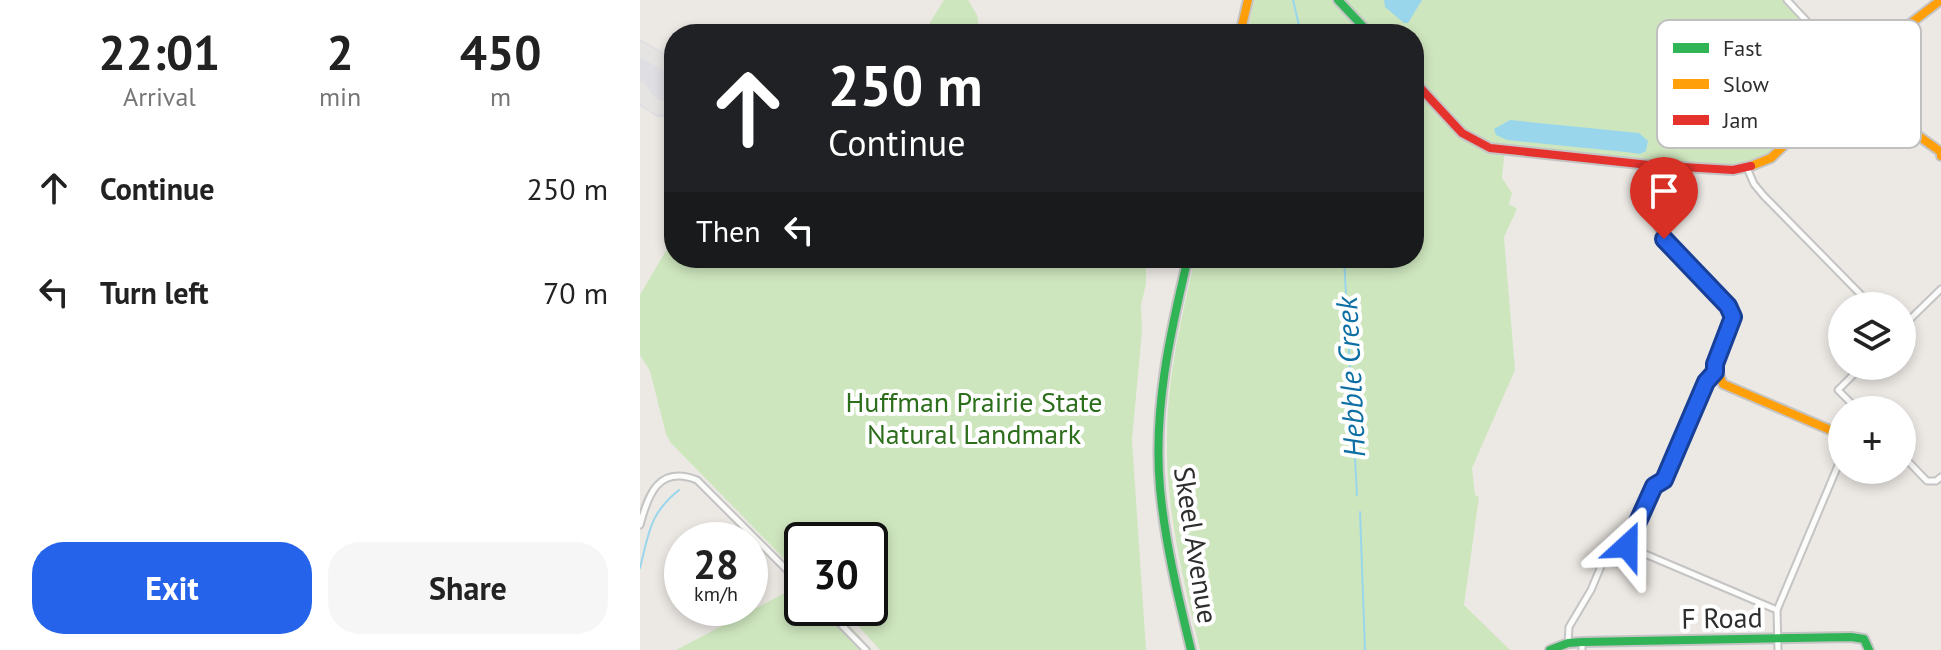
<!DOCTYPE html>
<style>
:root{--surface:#fff;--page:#f6f6f6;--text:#222;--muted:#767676;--accent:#2563eb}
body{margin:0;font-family:"PT Sans",sans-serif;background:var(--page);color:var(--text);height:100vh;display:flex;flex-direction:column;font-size:30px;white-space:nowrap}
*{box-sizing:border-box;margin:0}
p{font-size:26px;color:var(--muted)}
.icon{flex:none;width:44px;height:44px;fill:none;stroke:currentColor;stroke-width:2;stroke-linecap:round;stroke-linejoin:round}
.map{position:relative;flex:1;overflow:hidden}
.details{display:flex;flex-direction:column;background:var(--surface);width:640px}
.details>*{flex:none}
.hud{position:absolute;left:24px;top:24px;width:760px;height:244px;border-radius:32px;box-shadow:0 4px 12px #0003;background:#202124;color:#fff;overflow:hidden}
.tools{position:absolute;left:1188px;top:292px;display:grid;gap:16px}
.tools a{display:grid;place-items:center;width:88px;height:88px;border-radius:50%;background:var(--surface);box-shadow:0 4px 12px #0003;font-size:40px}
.speed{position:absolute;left:24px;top:522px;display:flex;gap:16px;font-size:40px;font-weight:700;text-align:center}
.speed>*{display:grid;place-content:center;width:104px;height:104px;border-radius:50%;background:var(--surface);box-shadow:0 4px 12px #0003;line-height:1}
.speed small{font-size:20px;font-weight:400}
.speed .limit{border:4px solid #111;border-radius:12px;background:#fff;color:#111}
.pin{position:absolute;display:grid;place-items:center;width:68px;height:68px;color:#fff;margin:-82px -34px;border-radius:50% 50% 50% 0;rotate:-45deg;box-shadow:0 0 8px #0007}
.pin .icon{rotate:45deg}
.me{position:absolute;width:88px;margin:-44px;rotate:24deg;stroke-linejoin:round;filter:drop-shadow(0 0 6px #0008)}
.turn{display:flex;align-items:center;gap:28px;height:168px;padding:0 32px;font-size:36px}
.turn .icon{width:104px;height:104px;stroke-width:2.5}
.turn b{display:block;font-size:56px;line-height:68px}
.then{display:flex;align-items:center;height:76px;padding:0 32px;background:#0003;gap:16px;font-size:30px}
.eta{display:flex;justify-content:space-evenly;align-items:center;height:136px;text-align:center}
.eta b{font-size:48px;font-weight:700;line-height:56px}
.button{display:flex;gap:16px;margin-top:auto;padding:16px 32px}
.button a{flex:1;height:92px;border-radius:32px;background:var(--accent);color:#fff;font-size:32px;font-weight:700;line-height:92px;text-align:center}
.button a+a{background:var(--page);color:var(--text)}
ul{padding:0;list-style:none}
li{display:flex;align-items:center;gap:24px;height:104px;padding:0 32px}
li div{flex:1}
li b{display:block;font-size:30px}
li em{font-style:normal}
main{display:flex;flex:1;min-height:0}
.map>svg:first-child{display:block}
</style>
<main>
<section class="details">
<div class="eta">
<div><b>22:01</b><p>Arrival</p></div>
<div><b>2</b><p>min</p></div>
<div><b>450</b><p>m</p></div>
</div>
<ul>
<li><svg class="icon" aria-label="ahead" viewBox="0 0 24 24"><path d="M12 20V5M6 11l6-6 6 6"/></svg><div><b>Continue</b></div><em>250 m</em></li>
<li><svg class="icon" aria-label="left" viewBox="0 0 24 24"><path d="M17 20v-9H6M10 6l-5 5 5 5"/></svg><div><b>Turn left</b></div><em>70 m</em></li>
</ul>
<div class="button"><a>Exit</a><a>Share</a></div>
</section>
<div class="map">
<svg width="1301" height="650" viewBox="0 0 1301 650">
<rect width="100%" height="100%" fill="#ece8e4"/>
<!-- airport -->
<polygon fill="#dfdee2" points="0,39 34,59 34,117 17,117 0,106"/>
<!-- green -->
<g fill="#cee6be">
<polygon points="304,0 328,0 337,15 340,34 283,34"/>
<path d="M614,0H1143L1208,73L1207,81L1133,151L1107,164L1071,166L865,147L862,178L872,193L869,204L877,209L864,237L875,370L832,468L835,495L839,497L824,605L870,650H560C543,578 525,507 527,433C528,373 542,316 555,258H774V34H607Z"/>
<polygon points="34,237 34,258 506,258 506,284 501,305 502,331 492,440 506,650 240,650 202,608 230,608 230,540 162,540 161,576 30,442 26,434 10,371 0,355 0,295"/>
<polygon points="162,584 162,608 194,608 232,650 36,650"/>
</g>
<!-- water -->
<g fill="#99d6ec">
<polygon points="744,0 782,0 768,23 764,23 745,7"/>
<polygon points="870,120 999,133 1008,141 1006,151 1000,154 986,152 867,140 856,135 854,129"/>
</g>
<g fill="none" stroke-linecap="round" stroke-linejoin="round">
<!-- stream -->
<g stroke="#99d6ec" stroke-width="2">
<polyline points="653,0 661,34"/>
<polyline points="704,258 717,495"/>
<polyline points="720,512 725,650"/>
<path d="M0,568C9,533 9,514 39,490"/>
</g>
<!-- taxiway -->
<g stroke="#e6e4e2" stroke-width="14">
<polyline points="0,49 34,69"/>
<path d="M0,88C7,103 17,111 34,107"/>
</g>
<!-- street casing -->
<g stroke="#c5c4c5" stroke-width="9">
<g id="street">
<polyline points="1147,0 1217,75"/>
<polyline points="1107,168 1114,184 1124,196 1232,306"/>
<polyline points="1262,327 1301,289"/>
<polyline points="1218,410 1198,390 1222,366"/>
<polyline points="1262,455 1287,481 1296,481 1301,477"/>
<path d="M0,525C8,495 18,465 57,480L162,585"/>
<polyline points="987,546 1014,486 1024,480 1066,382 1075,372"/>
<polyline points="185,608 226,650"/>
<polyline points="942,642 942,650"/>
<polyline points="928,643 929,627 951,590 972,540 1137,610"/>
<polyline points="1138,650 1137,610 1202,456"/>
</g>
</g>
<!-- fast casing -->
<g stroke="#c5c4c5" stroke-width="12">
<g id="fast">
<polyline points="698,0 730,34"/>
<path d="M548,258C530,333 513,410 520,488C525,543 538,596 551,650"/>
<polyline points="910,650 928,643 942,642 1211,637 1224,639 1229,650"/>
</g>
</g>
<!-- slow casing -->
<g stroke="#c5c4c5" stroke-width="12">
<g id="slow">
<polyline points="600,34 608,0"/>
<polyline points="1218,76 1273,132 1301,152 1301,156"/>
<path d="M1009,165C1009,257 1047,249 1092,312V321L1076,367L1083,384L1202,435"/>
<polyline points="1111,166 1131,158 1271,23 1301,0"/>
</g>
</g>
<!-- jam casing -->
<g stroke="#c5c4c5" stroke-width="12">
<polyline id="jam" points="774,81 822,133 850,148 1009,165 1093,170 1111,166"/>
</g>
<!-- street -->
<use href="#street" stroke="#fcfcfb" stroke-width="5"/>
<!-- fast -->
<use href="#fast" stroke="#30b455" stroke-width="8"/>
<!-- slow -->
<use href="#slow" stroke="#ff9f0a" stroke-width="8"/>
<!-- jam -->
<use href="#jam" stroke="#e5322d" stroke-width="8"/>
</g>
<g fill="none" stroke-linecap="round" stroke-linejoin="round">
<!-- route casing -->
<g stroke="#184099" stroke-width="20">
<polyline id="route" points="987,546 1014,486 1024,480 1066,382 1075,372 1075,364 1093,317 1088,306 1024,239"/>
</g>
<!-- route -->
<use href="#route" stroke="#2563eb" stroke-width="14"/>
</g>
<g text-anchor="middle" stroke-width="8" stroke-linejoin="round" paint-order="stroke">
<!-- park labels -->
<g font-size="28" fill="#2c6e1b" stroke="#fff">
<text x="334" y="412">Huffman Prairie State<tspan x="334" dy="32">Natural Landmark</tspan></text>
</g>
<!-- street labels -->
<g font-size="28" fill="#2e2e2e" stroke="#fff">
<text transform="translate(556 545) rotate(81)" y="10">Skeel Avenue</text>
<text transform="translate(1082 618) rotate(-1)" y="10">F Road</text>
</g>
<!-- water labels -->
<g font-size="30" font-style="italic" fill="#0d6fa3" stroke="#fff">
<text transform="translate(711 377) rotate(-93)" y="10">Hebble Creek</text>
</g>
</g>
<!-- legend -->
<rect x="1017" y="20" width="264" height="128" rx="12" fill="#fff" stroke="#c0c0c0" stroke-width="2"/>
<rect x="1033" y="43" width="36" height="10" fill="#30b455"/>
<rect x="1033" y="79" width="36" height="10" fill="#ff9f0a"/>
<rect x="1033" y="115" width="36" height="10" fill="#e5322d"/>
<g font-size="22" fill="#2e2e2e">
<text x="1083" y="56">Fast</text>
<text x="1083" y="92">Slow</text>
<text x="1083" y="128">Jam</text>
</g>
</svg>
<div class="tools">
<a><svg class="icon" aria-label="layers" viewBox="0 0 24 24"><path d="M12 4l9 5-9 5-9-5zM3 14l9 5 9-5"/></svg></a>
<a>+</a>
</div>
<div class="speed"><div>28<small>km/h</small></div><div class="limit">30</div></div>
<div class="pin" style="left:1024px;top:239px;background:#d93025"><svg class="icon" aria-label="arrive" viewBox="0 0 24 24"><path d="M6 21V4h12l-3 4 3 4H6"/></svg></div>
<svg class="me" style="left:987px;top:546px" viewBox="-20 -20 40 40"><path d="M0-17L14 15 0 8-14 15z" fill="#2563eb" stroke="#fff" stroke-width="4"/></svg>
<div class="hud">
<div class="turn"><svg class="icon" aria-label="ahead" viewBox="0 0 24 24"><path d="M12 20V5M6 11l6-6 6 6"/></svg><div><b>250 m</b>Continue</div></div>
<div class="then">Then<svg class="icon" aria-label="left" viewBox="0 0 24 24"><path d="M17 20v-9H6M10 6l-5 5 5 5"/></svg></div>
</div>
</div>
</main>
